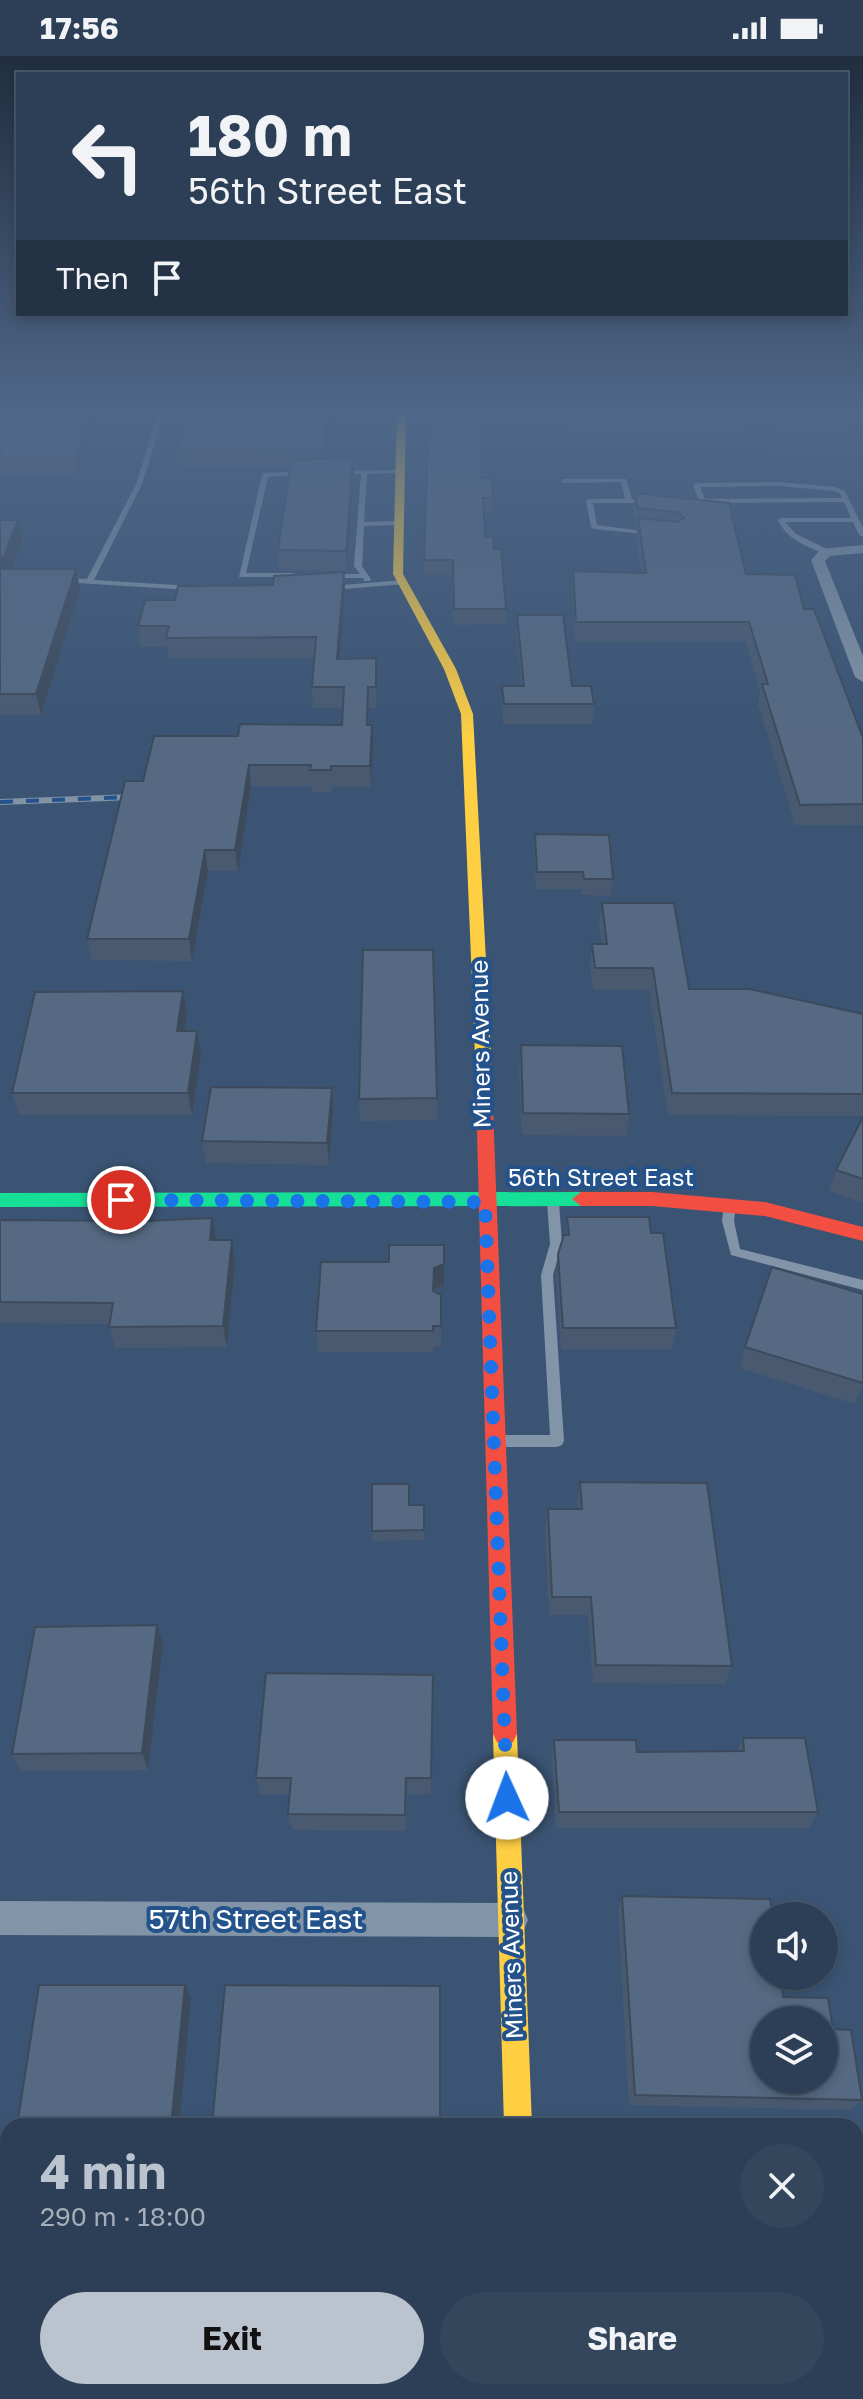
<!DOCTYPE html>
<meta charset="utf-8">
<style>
:root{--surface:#2c3f56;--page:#34465c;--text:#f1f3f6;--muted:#a6afb9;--line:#48586c;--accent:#bac3ce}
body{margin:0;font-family:"Golos Text",sans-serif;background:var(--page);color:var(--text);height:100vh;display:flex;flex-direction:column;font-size:30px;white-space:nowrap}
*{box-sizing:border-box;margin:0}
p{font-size:26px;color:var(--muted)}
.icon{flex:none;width:44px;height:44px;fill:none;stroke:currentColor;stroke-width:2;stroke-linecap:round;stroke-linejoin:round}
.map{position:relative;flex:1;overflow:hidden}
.side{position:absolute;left:0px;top:2062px;width:864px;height:282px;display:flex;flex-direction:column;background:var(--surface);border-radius:24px 24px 0 0;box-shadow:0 4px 12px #0003,0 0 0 2px var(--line)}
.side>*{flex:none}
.guide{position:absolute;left:16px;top:16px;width:832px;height:244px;border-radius:0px;box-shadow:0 4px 12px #0003,0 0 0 2px var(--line);background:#2c3f56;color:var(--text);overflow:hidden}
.controls{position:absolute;left:750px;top:1846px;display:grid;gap:16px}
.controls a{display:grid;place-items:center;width:88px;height:88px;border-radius:50%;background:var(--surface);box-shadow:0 4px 12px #0003,0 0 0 2px var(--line);font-size:40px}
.pin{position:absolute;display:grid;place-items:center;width:68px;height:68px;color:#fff;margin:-34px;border:4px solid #fff;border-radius:50%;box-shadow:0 2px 8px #0007}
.me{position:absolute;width:88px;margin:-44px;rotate:358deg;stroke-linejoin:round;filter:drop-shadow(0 0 6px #0008)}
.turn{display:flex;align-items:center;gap:28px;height:168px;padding:0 40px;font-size:36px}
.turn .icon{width:104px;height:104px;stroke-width:2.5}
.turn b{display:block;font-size:56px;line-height:68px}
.then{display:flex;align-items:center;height:76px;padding:0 40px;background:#0003;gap:16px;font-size:30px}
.round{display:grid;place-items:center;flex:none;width:84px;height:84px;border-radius:42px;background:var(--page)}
.headline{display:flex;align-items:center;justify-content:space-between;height:136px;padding:0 40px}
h1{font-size:48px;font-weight:700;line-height:60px;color:var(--accent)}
.primary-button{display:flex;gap:16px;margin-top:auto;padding:16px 40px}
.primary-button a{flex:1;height:92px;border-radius:48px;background:var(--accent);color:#111;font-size:32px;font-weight:700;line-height:92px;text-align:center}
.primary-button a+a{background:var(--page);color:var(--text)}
.status{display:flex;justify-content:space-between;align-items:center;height:56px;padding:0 40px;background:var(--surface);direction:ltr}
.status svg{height:22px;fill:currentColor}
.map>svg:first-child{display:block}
</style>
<div class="status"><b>17:56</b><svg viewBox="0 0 49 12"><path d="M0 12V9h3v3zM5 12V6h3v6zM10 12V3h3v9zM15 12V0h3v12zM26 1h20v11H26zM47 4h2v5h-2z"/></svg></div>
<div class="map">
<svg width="863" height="2343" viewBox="0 0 863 2343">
<rect width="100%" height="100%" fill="#3b5473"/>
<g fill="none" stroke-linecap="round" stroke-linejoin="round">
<!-- lane -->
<g fill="#8294a7" fill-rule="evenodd">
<polygon points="159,354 165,354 142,428 94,524 192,530 196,532 192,534 60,526 59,524 63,522 87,523 136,428"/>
<polygon points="400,414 402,415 402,417 367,418 364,466 399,465 402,467 399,469 364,470 362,510 371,523 370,525 364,525 363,522 324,522 324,518 360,518 354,510 361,418 339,418 337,417 337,415"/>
<polygon points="306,415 306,417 304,418 268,421 246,517 293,517 297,519 293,521 239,521 262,419 265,417"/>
<polygon points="626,423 632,443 651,443 654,445 651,447 593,447 597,469 651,476 655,478 653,479 594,473 591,471 586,445 589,443 625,443 621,426 564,427 561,425 564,423"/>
<path d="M779,426L835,431L845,435L863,472V481L859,479L853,466H785L796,478L829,494V498H826C807,491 786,483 778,464L781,462H851L844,446L702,447L699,445L693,429L696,427ZM779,430L834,435L840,437L842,442L705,443L700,431Z"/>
<polygon points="402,524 405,524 405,528 331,534 327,532 331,530"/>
<polygon points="553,1142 559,1146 562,1188 553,1219 564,1385 562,1389 557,1391 502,1391 497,1389 495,1385 497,1381 502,1379 550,1379 541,1219 550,1188 547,1146"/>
<polygon points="730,1144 736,1148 734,1165 740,1193 863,1224 863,1234 731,1199 722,1165 724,1148"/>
</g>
<!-- street -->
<g fill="#8294a7" fill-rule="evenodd">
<polygon points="863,489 863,497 830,500 825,505 863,600 863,626 855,621 811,504 821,493"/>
<polygon points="0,1845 511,1847 523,1852 528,1864 523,1876 511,1881 0,1879"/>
<rect x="507" y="2336" width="40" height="7"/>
</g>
<!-- fast -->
<polygon fill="#16e098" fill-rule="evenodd" points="581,1136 590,1143 581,1150 0,1151 0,1137"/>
<!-- slow -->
<g fill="#ffcf43" fill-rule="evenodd">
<polygon points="397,354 406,354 403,518 456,613 473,658 491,1000 483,1005 475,1000 461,658 444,613 393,518"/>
<polygon points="505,1666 513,1670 517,1678 532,2070 504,2070 493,1678 497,1670"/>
</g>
<!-- jam -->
<g fill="#f24e42" fill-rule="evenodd">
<polygon points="483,995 491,1000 517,1678 513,1686 505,1690 497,1686 493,1678 475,1000"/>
<polygon points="581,1136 652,1136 765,1146 863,1171 863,1185 765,1160 652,1150 581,1150 572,1143"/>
</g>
<!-- rail casing -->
<g stroke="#8293a6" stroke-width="6">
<polyline id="rail" points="0,746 133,741"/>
</g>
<!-- rail -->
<use href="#rail" stroke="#24528a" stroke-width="4" stroke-dasharray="13" stroke-linecap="butt"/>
</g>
<!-- wall -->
<g fill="#495a70">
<polygon points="0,354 102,354 79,420 0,420"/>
<polygon points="333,354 326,403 353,402 354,421 347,515 279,514 278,494 290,412 179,411 176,392 254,370"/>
<polygon points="429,354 487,354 487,380 480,380 482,422 493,442 493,457 484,457 485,481 494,493 506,553 506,568 454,569 452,519 424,519"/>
<polygon points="562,354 752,376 750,391 564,389 561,368"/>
<polygon points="768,356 854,381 851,400 775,400 765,374"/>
<polygon points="635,437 729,447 746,518 804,553 863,682 863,769 795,769 758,648 760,636 746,585 575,586 572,535 573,515 641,517 636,481 637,471 635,470 633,456"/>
<polygon points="0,464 18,464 23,484 11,513 80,533 41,659 0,659"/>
<polygon points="344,516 345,536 340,603 377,623 376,652 369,652 368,669 373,690 371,731 332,731 332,736 312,736 312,730 251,730 238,815 208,815 192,905 92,904 87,883 143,725 238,680 342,669 343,652 313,652 312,631 314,602 169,602 167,591 141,591 138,570 175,544 273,529"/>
<polygon points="517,559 572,630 594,648 592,668 503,668 502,630 521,630 517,578"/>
<polygon points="535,778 613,823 611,840 582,839 582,833 536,833 534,795"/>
<polygon points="602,847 689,933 863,958 863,1060 668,1059 649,934 593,934 590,910 592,888 602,888 599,869"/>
<polygon points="187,957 184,975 197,975 201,997 192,1059 19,1059 12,1037"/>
<polygon points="521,989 629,1058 626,1080 522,1079 519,1011"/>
<polygon points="332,1032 333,1054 329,1109 206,1107 202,1085"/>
<polygon points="437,1042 437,1064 360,1065 359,1043"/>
<polygon points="863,1061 863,1147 829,1135 836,1114"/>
<polygon points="567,1161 651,1177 676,1272 672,1293 561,1293 556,1219 558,1198 565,1179"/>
<polygon points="0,1164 216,1184 232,1184 235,1205 227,1291 115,1292 109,1271 109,1268 0,1267"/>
<polygon points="444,1230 434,1233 434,1235 441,1239 441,1291 433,1291 433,1296 318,1296 316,1275"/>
<polygon points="745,1291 863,1328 855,1348 740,1312"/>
<polygon points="580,1426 732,1610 725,1628 593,1627 588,1559 549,1559 545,1473 548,1453 578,1453 577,1446"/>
<polygon points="409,1449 424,1449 424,1484 372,1485 372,1475"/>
<polygon points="157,1569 163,1587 148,1714 21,1715 12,1698"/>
<polygon points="433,1619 431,1738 407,1738 406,1775 292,1774 288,1758 290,1738 260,1738 256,1722"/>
<polygon points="743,1682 818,1756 809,1772 556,1772 552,1701 554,1684 637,1696 737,1695"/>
<polygon points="622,1840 833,1973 862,2044 851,2054 629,2049 618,1854"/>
<polygon points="696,2336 856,2336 863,2343 696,2343"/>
</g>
<!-- shaded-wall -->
<g fill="#3c4a5b">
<polygon points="93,354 102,354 79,420 75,401"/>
<polygon points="329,354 333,354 324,413 323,394"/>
<polygon points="353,402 354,421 347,515 346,495"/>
<polygon points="18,464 23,484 9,520 0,522 0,501"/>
<polygon points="76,513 80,533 41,659 36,638"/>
<polygon points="344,516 345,536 338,623 337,603"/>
<polygon points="376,602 377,623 376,652"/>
<polygon points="372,669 373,690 371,731 370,710"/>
<polygon points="249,709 251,730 238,815 235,794"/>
<polygon points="205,794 208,815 192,905 189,883"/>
<polygon points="183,935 187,957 181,997 177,975"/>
<polygon points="197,975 201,997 192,1059 188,1037"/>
<polygon points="332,1032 333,1054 329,1109 327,1087"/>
<polygon points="212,1162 216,1183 210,1184"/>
<polygon points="232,1184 235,1205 227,1291 223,1270"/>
<polygon points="444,1208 444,1230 434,1233 434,1212"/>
<polygon points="157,1569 163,1587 148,1714 142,1697"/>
<polygon points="185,1929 191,1942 179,2070 171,2070"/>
</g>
<!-- building -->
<g fill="#556982" stroke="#3c4a5b" stroke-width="2" fill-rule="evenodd">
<polygon points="0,354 93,354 75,401 0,401"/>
<polygon points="258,354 329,354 323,394 176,392 184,369 254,370"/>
<polygon points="429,354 487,354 487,367 479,367 482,422 492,422 493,442 483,442 485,481 493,481 494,493 501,493 506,553 454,553 453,504 424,504"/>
<polygon points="562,354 745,355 752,376 565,375"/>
<polygon points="768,356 842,356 854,381 778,381"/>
<polygon points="353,402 346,495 278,494 291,404"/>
<polygon points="635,437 729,447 746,518 795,519 804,553 814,553 863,682 863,748 800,749 762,628 768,628 749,566 576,566 573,515 646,517 638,462 677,466 684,462 678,456 637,452"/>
<polygon points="0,464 18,464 4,500 0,501"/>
<polygon points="0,513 76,513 36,638 0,638"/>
<polygon points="344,516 337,603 376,602 376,631 368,631 367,669 372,669 370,710 331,710 331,714 310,714 311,709 249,709 235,794 205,794 189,883 87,883 125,725 143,725 154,680 238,680 240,668 342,669 344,631 312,631 316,581 166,582 169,570 138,570 145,544 175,544 178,530 273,529 274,520"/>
<polygon points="517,559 563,559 572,630 591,630 594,648 504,648 502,630 524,630"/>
<polygon points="535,778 609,779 613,823 584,823 583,816 537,816"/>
<polygon points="602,847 674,847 689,933 749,933 863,958 863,1038 672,1037 653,912 595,912 592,888 607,888"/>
<polygon points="363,894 433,894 437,1042 359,1043"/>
<polygon points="183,935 177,975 197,975 188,1037 12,1037 35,936"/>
<polygon points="521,989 622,990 629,1058 523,1057"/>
<polygon points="211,1031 332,1032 327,1087 202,1085"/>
<polygon points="863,1061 863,1123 836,1114"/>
<polygon points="567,1161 649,1161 651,1177 663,1177 676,1272 563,1272 558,1198 564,1179 569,1179"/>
<polygon points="212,1162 210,1184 232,1184 223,1270 109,1271 113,1247 0,1246 0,1164 145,1165"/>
<polygon points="389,1189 444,1189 444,1208 434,1212 433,1235 441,1239 441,1270 433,1270 433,1275 316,1275 321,1206 389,1206"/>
<polygon points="772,1211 863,1238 863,1327 745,1291"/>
<polygon points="580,1426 707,1427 732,1610 596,1609 591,1541 552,1541 548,1453 582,1453"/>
<polygon points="372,1428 409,1428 409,1449 424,1449 424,1474 372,1475"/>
<polygon points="157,1569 142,1697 12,1698 35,1571"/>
<polygon points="266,1617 433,1619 431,1722 406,1722 405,1759 288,1758 291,1722 256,1722"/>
<polygon points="743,1682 805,1682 818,1756 559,1756 554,1684 636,1684 637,1696 744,1695"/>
<path d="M622,1840L770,1843L773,1860H764V1920H780L783,1941L828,1942L833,1973L851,1974L862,2044L635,2039ZM764,1964H824V2024H764Z"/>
<polygon points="39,1929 185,1929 171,2070 17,2070"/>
<polygon points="225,1929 440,1930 440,2070 212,2070"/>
<polygon points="856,2277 863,2328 863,2343 704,2343 704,2336 856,2336"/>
</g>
<!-- sky -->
<linearGradient id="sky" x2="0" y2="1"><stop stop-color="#202e3f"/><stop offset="0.52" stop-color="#4f6788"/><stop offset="1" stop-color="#4f6788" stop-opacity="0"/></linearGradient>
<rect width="863" height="682" fill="url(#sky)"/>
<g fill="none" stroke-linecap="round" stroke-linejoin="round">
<!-- route -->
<polyline stroke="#1a73e8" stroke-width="14" stroke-dasharray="0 25.2" points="121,1144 485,1146 507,1742"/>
</g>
<g text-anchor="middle" stroke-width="8" stroke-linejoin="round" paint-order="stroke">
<!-- street labels -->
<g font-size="24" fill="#fff" stroke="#24528a">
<text transform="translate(481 988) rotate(-91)" y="8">Miners Avenue</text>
<text x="601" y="1130">56th Street East</text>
<text transform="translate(512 1899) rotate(-92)" y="8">Miners Avenue</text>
</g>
<!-- near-street labels -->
<g font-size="28" fill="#fff" stroke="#24528a">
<text x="256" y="1873">57th Street East</text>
</g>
</g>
</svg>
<div class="controls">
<a><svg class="icon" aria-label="sound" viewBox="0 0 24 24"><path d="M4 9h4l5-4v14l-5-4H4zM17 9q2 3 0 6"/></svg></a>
<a><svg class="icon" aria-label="layers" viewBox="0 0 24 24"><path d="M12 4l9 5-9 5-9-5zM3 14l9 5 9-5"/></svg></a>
</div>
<div class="pin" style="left:121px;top:1144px;background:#d93025"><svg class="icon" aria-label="arrive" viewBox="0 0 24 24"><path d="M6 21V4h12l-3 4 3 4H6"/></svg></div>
<svg class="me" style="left:507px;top:1742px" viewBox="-20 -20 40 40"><circle r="19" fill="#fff"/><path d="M0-13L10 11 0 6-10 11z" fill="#1a73e8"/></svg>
<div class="guide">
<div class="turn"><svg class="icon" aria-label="left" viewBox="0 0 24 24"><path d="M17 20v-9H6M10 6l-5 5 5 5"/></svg><div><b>180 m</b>56th Street East</div></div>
<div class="then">Then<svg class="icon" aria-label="arrive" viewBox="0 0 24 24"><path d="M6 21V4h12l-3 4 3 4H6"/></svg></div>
</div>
<section class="side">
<div class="headline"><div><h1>4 min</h1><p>290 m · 18:00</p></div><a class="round"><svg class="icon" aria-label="close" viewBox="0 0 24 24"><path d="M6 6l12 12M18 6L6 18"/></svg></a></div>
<div class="primary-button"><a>Exit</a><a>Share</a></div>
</section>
</div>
